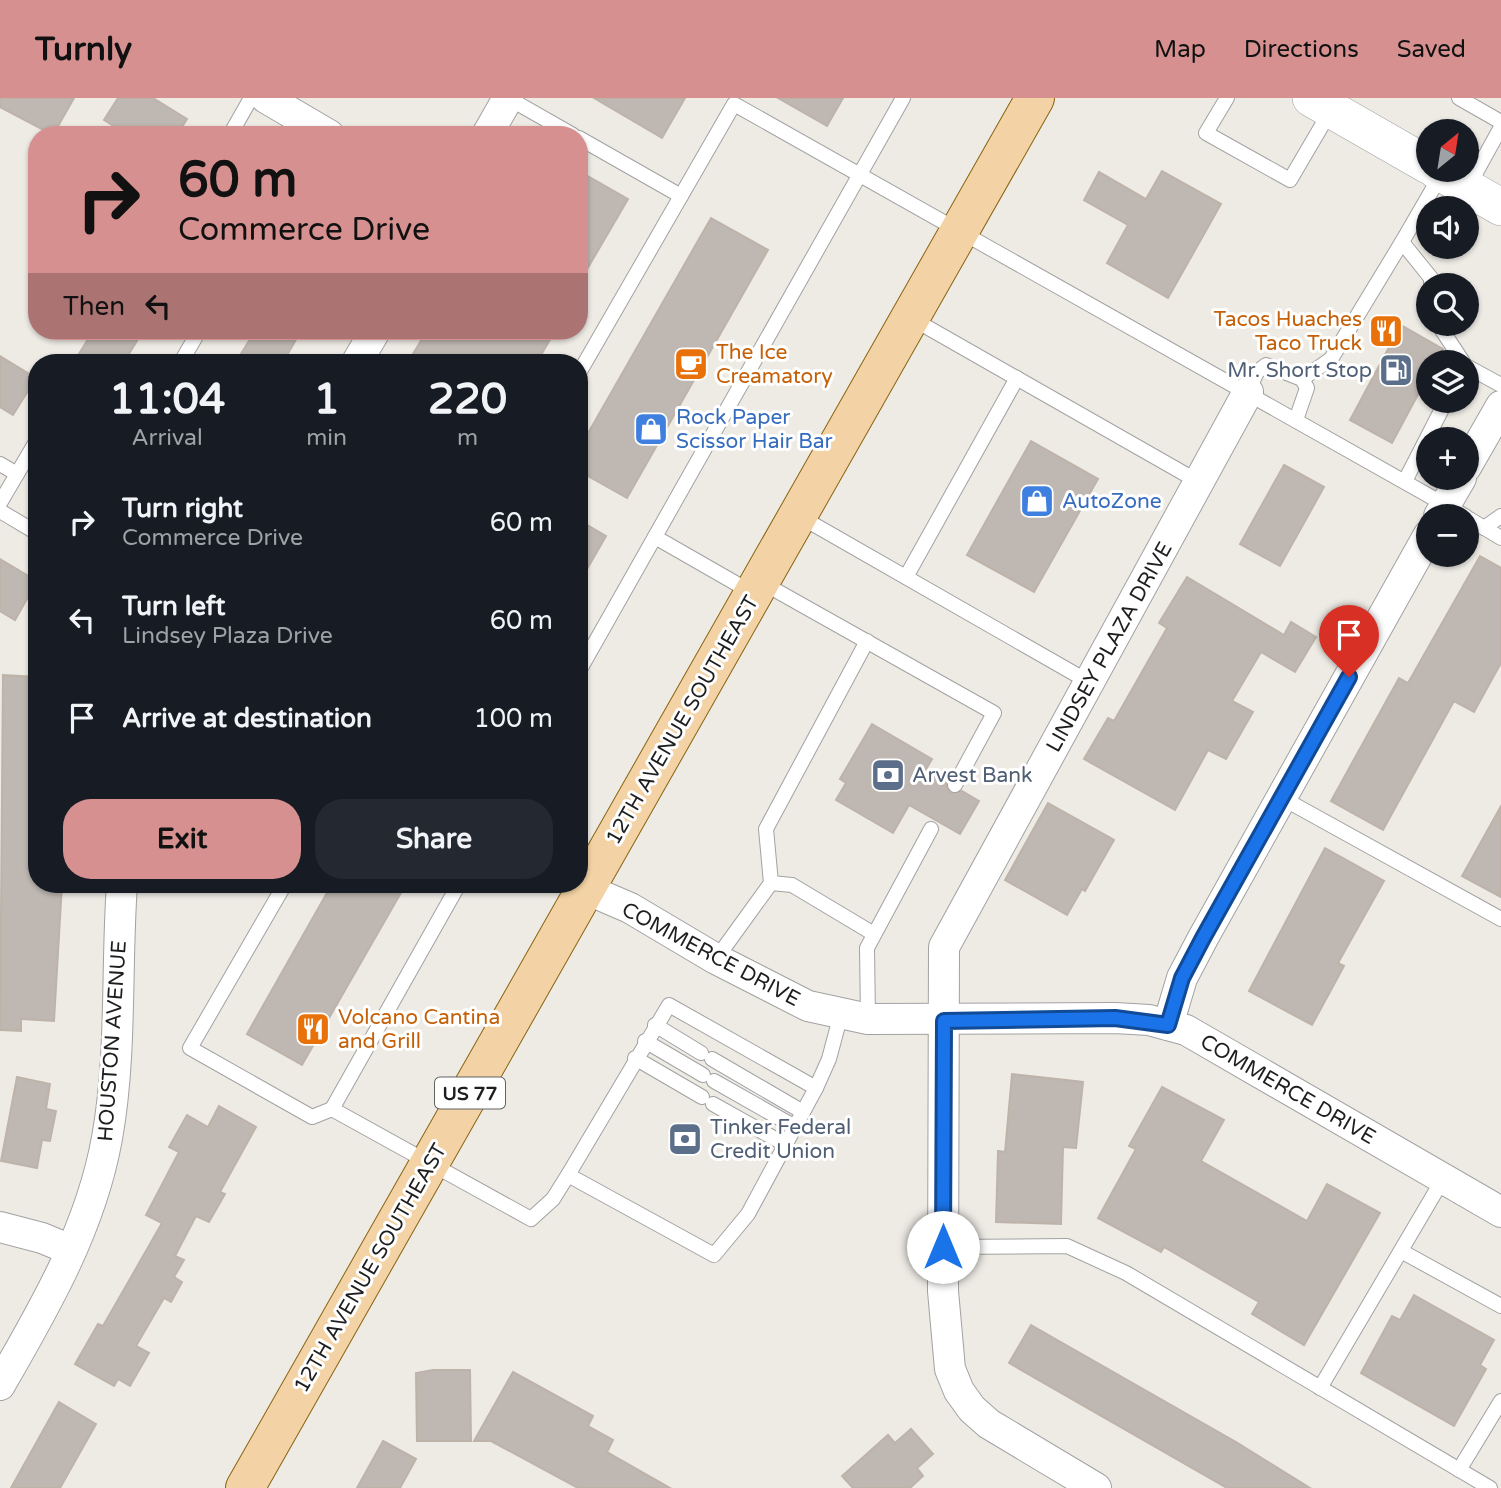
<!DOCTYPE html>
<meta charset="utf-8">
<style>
:root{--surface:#171b24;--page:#242831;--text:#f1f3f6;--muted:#9ea1a6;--accent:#d79090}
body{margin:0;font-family:"Varela Round",sans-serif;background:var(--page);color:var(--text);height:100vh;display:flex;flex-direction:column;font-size:26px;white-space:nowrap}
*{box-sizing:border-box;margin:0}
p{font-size:23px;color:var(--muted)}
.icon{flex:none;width:38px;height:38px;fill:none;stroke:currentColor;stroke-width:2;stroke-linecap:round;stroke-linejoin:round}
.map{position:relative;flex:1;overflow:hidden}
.panel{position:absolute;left:28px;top:256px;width:560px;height:539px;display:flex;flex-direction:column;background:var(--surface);border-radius:28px;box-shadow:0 2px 5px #0004}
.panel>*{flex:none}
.top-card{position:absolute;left:28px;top:28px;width:560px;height:214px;border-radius:28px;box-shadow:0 2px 5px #0004;background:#d79090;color:#111;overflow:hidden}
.needle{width:46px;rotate:30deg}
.buttons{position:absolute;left:1416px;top:21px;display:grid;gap:14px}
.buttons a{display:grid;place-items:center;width:63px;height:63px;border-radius:50%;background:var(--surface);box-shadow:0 2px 5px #0004;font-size:35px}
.pin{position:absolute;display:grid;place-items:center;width:60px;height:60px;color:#fff;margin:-72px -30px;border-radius:50% 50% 50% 0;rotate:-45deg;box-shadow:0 0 7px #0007}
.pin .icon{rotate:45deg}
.me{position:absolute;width:77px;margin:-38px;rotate:0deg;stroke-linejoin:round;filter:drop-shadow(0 0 5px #0008)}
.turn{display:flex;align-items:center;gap:24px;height:147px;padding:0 35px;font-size:32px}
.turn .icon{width:91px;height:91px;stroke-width:2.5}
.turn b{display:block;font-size:49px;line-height:60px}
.then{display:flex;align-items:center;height:66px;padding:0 35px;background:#0003;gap:14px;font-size:26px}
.eta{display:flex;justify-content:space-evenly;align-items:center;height:119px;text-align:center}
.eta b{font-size:42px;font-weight:800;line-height:49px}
.button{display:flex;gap:14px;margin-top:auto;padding:14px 35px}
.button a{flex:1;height:80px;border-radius:28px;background:var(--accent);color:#111;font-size:28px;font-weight:800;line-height:80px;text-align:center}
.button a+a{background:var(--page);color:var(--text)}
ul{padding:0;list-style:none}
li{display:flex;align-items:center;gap:21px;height:98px;padding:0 35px}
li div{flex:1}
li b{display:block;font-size:26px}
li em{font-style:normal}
header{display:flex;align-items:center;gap:42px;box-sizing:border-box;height:98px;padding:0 35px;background:var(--accent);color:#111}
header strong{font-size:33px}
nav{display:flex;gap:38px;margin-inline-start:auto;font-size:24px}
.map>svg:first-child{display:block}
</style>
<header>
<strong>Turnly</strong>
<nav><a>Map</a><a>Directions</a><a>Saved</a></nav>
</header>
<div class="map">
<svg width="1501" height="1390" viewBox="0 0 1501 1390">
<rect width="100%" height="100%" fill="#eeebe5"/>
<!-- building -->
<g fill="#beb7b2" stroke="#beb3a9" stroke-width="2">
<polygon points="0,0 74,0 53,37 0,9"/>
<polygon points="118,0 153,0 187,21 177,37 128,37 104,22"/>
<polygon points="594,0 685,0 662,40"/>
<polygon points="778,0 843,0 827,28"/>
<polygon points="579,73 628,101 579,185"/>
<polygon points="1162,73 1221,106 1168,200 1107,165 1128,127 1084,102 1099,74 1146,101"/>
<polygon points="711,120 768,152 627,400 579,373 579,351"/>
<polygon points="1401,227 1443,251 1435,264 1428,264 1428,278 1392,345 1350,322"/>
<polygon points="93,233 143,233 124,264 74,264"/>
<polygon points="255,233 301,233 283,264 236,264"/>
<polygon points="427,233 555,233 537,264 408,264"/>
<polygon points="0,258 36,280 13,317 0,309"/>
<polygon points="1031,343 1098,381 1034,494 967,457"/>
<polygon points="1284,367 1324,389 1280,468 1240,446"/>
<polygon points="579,422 606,438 579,485"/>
<polygon points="1480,458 1501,470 1501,565 1474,614 1454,603 1383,732 1331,703 1399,580 1408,585"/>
<polygon points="0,461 37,483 15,522 0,513"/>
<polygon points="1187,479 1284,537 1291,524 1316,539 1295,574 1261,554 1232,603 1253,614 1226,661 1208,652 1175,712 1084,661 1108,620 1114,623 1167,530 1159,525"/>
<polygon points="3,577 37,579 34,719 37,719 37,786 62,786 54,923 21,921 21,933 0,932"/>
<polygon points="872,626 932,661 925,673 946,684 950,695 962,693 979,703 960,736 909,707 893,735 836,702 846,685 840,681"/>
<polygon points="1048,705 1114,742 1085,793 1082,791 1067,817 1005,782"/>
<polygon points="1501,708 1501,799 1462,778"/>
<polygon points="1325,750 1384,783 1338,865 1344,868 1312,927 1249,893"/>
<polygon points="332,786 406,786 302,967 247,936"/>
<polygon points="1012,976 1083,984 1076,1050 1063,1049 1061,1126 996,1124 998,1053 1005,1054"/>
<polygon points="17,979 50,986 46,1011 56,1013 50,1043 42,1042 37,1070 1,1063"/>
<polygon points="1162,989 1224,1022 1201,1063 1307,1123 1327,1086 1380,1115 1304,1247 1252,1216 1259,1204 1164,1149 1161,1154 1098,1120 1136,1051 1129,1048"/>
<polygon points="219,1008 256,1029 220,1094 225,1096 209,1124 196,1118 175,1158 184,1162 174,1179 182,1184 171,1204 164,1200 136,1248 149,1255 130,1288 118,1281 114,1288 75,1266 98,1226 103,1228 162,1125 146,1117 179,1054 169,1049 187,1017 208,1029"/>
<polygon points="1414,1197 1494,1242 1480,1267 1486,1271 1454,1328 1361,1275 1392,1218 1400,1222"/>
<polygon points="1031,1227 1236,1344 1310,1390 1227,1390 1009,1265"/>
<polygon points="433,1272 470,1272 471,1343 417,1343 416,1275"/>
<polygon points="513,1274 593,1318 588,1328 613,1342 607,1354 670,1390 578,1390 491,1343 474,1343"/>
<polygon points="59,1304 96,1326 60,1390 11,1390"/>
<polygon points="911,1331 933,1356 917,1370 923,1378 910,1390 853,1390 842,1378 888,1337 895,1345"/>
<polygon points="383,1343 416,1361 400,1390 357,1390"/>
</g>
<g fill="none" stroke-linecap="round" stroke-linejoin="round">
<!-- service casing -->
<g stroke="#a2a2a2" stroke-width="16">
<g id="service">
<polyline points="508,0 573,37"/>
<polyline points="1227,0 1206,35 1290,82 1331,12"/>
<polyline points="1459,0 1501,24"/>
<polyline points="230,37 251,0"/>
<polyline points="579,40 681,98"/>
<polyline points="1468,89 1501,29"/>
<polyline points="1402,144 1442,75"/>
<polyline points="911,220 1199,384"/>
<polyline points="1438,226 1463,264"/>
<polyline points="181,264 199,233"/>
<polyline points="1466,268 1501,287"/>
<polyline points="579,275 734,6 1465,418"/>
<polyline points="1302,281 1331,261 1402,144 1431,180 1431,187"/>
<polyline points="1248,294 1257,274 1266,267 1302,281 1307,290 1296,322"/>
<polyline points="0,366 17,376"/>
<polyline points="1405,383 1446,303"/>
<polyline points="0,405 37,342"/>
<polyline points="0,413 37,435"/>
<polyline points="799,418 1089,584"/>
<polyline points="1466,419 1501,440"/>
<polyline points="1484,430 1501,418"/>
<polyline points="655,439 751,494"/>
<polyline points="906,479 1017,280"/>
<polyline points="761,484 994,615 955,687"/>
<polyline points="579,573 903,0"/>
<polyline points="1282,700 1501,821"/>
<polyline points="771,785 792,787 874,836"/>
<polyline points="285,786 190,950 312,1019 332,1011 531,1121 553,1101 568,1077 669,907 816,990 829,961 841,916"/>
<polyline points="716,861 771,785 766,731 867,543"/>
<polyline points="868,921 867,850 931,731"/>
<polyline points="655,927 701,955"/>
<polyline points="645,943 703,977"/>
<polyline points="635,960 702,999"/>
<polyline points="712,961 803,1014"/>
<polyline points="714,983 795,1029"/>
<polyline points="713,1006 786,1047"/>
<polyline points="332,1011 459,786"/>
<polyline points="568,1077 714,1157 748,1116 816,990"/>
<polyline points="943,1149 1067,1148 1126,1175 1490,1390"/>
<polyline points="1401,1153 1501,1208"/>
<polyline points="1320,1290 1443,1081"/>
<polyline points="1459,1372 1501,1303"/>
</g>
</g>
<!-- minor casing -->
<g stroke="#a2a2a2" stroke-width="32">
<g id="minor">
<polyline points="266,0 329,37"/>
<polyline points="487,37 508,0"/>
<polyline points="357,264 375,233"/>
<polyline points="1466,369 1501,308"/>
<polyline points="1439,418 1461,380"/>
<polyline points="586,791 630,810 716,861 808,908 868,921 1115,920 1149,922 1186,932 1501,1114"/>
<polyline points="1168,927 1182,880 1203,840 1428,438"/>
<polyline points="0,1129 42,1140 71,1152"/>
<path d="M0,1287C45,1209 91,1130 107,1040C122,957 116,870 122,786"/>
<polyline points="1096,1390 989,1326 972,1311 959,1293 950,1271 943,1193 944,849 1248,294"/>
</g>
</g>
<!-- tertiary casing -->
<g stroke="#a2a2a2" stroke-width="38">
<g id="tertiary">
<polyline points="1311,0 1428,67"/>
<polyline points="1436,72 1501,109"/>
</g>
</g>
<!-- primary casing -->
<g stroke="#89630f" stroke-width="40">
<polyline id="primary" points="245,1390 1035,0"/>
</g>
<!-- service -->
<use href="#service" stroke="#fff" stroke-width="14"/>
<!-- minor -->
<use href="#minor" stroke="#fff" stroke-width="30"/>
<!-- tertiary -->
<use href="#tertiary" stroke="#fff" stroke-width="37"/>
<!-- primary -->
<use href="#primary" stroke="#f3d3a5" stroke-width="38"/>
</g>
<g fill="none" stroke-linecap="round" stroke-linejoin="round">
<!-- route casing -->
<g stroke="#114b97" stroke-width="18">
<polyline id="route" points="943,1149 944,923 1115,920 1168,927 1182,880 1203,840 1349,579"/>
</g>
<!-- route -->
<use href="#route" stroke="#1a73e8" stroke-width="12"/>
</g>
<!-- icons -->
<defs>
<g id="restaurant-square" transform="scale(1.75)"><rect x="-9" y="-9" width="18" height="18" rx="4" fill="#e8710a" stroke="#fff"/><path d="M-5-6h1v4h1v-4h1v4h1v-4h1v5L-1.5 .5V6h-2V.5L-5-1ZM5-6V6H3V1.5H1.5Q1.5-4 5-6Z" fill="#fff"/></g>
<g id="cafe-square" transform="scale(1.75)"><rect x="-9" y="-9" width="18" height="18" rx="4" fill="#e8710a" stroke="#fff"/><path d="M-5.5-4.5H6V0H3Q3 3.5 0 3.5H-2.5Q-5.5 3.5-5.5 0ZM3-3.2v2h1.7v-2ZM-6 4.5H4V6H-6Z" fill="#fff"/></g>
<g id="fuel-square" transform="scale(1.75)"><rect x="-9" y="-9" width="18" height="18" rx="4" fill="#5c6f8a" stroke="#fff"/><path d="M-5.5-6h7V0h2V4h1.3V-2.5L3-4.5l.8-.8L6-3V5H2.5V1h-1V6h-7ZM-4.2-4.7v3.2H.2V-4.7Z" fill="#fff"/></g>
<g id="shop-square" transform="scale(1.75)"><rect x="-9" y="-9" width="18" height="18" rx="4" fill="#3f7fe0" stroke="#fff"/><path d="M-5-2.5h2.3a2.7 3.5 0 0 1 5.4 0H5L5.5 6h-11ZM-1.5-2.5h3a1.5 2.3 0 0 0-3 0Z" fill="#fff"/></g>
<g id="bank-square" transform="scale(1.75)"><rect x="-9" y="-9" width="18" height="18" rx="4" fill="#5c6f8a" stroke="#fff"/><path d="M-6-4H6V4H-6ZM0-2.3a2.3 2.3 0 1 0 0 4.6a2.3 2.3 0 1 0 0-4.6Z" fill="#fff"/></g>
</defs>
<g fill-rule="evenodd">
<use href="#restaurant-square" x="1386" y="233"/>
<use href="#cafe-square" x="691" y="266"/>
<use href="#fuel-square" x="1396" y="272"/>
<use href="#shop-square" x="651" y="331"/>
<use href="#shop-square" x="1037" y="403"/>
<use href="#bank-square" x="888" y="677"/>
<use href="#restaurant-square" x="313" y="931"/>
<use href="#bank-square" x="685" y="1041"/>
</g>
<g text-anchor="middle" stroke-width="6" stroke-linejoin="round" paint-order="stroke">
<!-- shield labels -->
<rect fill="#fff" stroke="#626262" stroke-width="2" x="435" y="979.5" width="70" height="31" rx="5"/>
<g font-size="19" font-weight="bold" fill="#1e1e1e">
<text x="470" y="1002">US 77</text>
</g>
<!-- food labels -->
<g font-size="21" fill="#c56008" stroke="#fff" text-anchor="start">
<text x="1362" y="228" text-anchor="end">Tacos Huaches<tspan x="1362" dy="24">Taco Truck</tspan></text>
<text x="716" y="261">The Ice<tspan x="716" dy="24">Creamatory</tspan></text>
<text x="338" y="926">Volcano Cantina<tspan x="338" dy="24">and Grill</tspan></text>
</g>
<!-- service labels -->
<g font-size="21" fill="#4e5e75" stroke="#fff" text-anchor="start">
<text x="1372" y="279" text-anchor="end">Mr. Short Stop</text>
<text x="912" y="684">Arvest Bank</text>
<text x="710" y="1036">Tinker Federal<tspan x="710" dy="24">Credit Union</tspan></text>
</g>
<!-- shop labels -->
<g font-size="21" fill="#366cbe" stroke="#fff" text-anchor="start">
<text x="676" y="326">Rock Paper<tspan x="676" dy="24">Scissor Hair Bar</tspan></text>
<text x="1062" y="410">AutoZone</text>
</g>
<!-- street labels -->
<g font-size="21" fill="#1e1e1e" stroke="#fff">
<text transform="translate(1109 549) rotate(-61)" y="7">LINDSEY PLAZA DRIVE</text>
<text transform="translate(682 622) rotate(-60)" y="7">12TH AVENUE SOUTHEAST</text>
<text transform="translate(711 856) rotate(28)" y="7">COMMERCE DRIVE</text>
<text transform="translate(112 943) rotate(-86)" y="7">HOUSTON AVENUE</text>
<text transform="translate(1288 991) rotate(30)" y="7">COMMERCE DRIVE</text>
<text transform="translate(370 1170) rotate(-60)" y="7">12TH AVENUE SOUTHEAST</text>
</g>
</g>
</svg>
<div class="buttons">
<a><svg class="needle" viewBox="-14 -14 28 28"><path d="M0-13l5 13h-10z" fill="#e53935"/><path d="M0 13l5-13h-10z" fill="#9ea1a6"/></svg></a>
<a><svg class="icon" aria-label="sound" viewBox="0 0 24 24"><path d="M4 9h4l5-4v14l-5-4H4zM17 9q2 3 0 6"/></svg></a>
<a><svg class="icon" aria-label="search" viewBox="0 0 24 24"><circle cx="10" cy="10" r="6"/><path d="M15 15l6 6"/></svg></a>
<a><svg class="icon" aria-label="layers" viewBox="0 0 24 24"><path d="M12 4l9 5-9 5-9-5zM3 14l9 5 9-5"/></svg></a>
<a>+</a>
<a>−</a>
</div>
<div class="pin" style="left:1349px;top:579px;background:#d93025"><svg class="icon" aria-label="arrive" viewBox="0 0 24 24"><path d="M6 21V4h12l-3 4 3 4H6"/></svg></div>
<svg class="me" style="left:943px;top:1149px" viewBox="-20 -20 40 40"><circle r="19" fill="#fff"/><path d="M0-13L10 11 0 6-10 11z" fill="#1a73e8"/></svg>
<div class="top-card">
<div class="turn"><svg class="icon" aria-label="right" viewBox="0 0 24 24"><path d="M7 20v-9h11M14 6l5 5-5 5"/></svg><div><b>60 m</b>Commerce Drive</div></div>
<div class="then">Then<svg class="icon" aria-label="left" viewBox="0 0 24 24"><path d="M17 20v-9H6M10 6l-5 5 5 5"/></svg></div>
</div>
<section class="panel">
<div class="eta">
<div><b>11:04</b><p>Arrival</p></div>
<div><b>1</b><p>min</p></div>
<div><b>220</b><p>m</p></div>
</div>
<ul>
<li><svg class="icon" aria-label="right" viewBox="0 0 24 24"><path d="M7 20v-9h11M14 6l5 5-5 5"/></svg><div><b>Turn right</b><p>Commerce Drive</p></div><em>60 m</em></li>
<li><svg class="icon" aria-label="left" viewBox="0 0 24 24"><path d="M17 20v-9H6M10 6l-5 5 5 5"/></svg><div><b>Turn left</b><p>Lindsey Plaza Drive</p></div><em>60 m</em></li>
<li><svg class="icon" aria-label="arrive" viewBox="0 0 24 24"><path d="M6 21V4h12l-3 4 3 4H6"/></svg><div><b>Arrive at destination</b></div><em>100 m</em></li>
</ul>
<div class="button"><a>Exit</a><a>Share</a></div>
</section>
</div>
